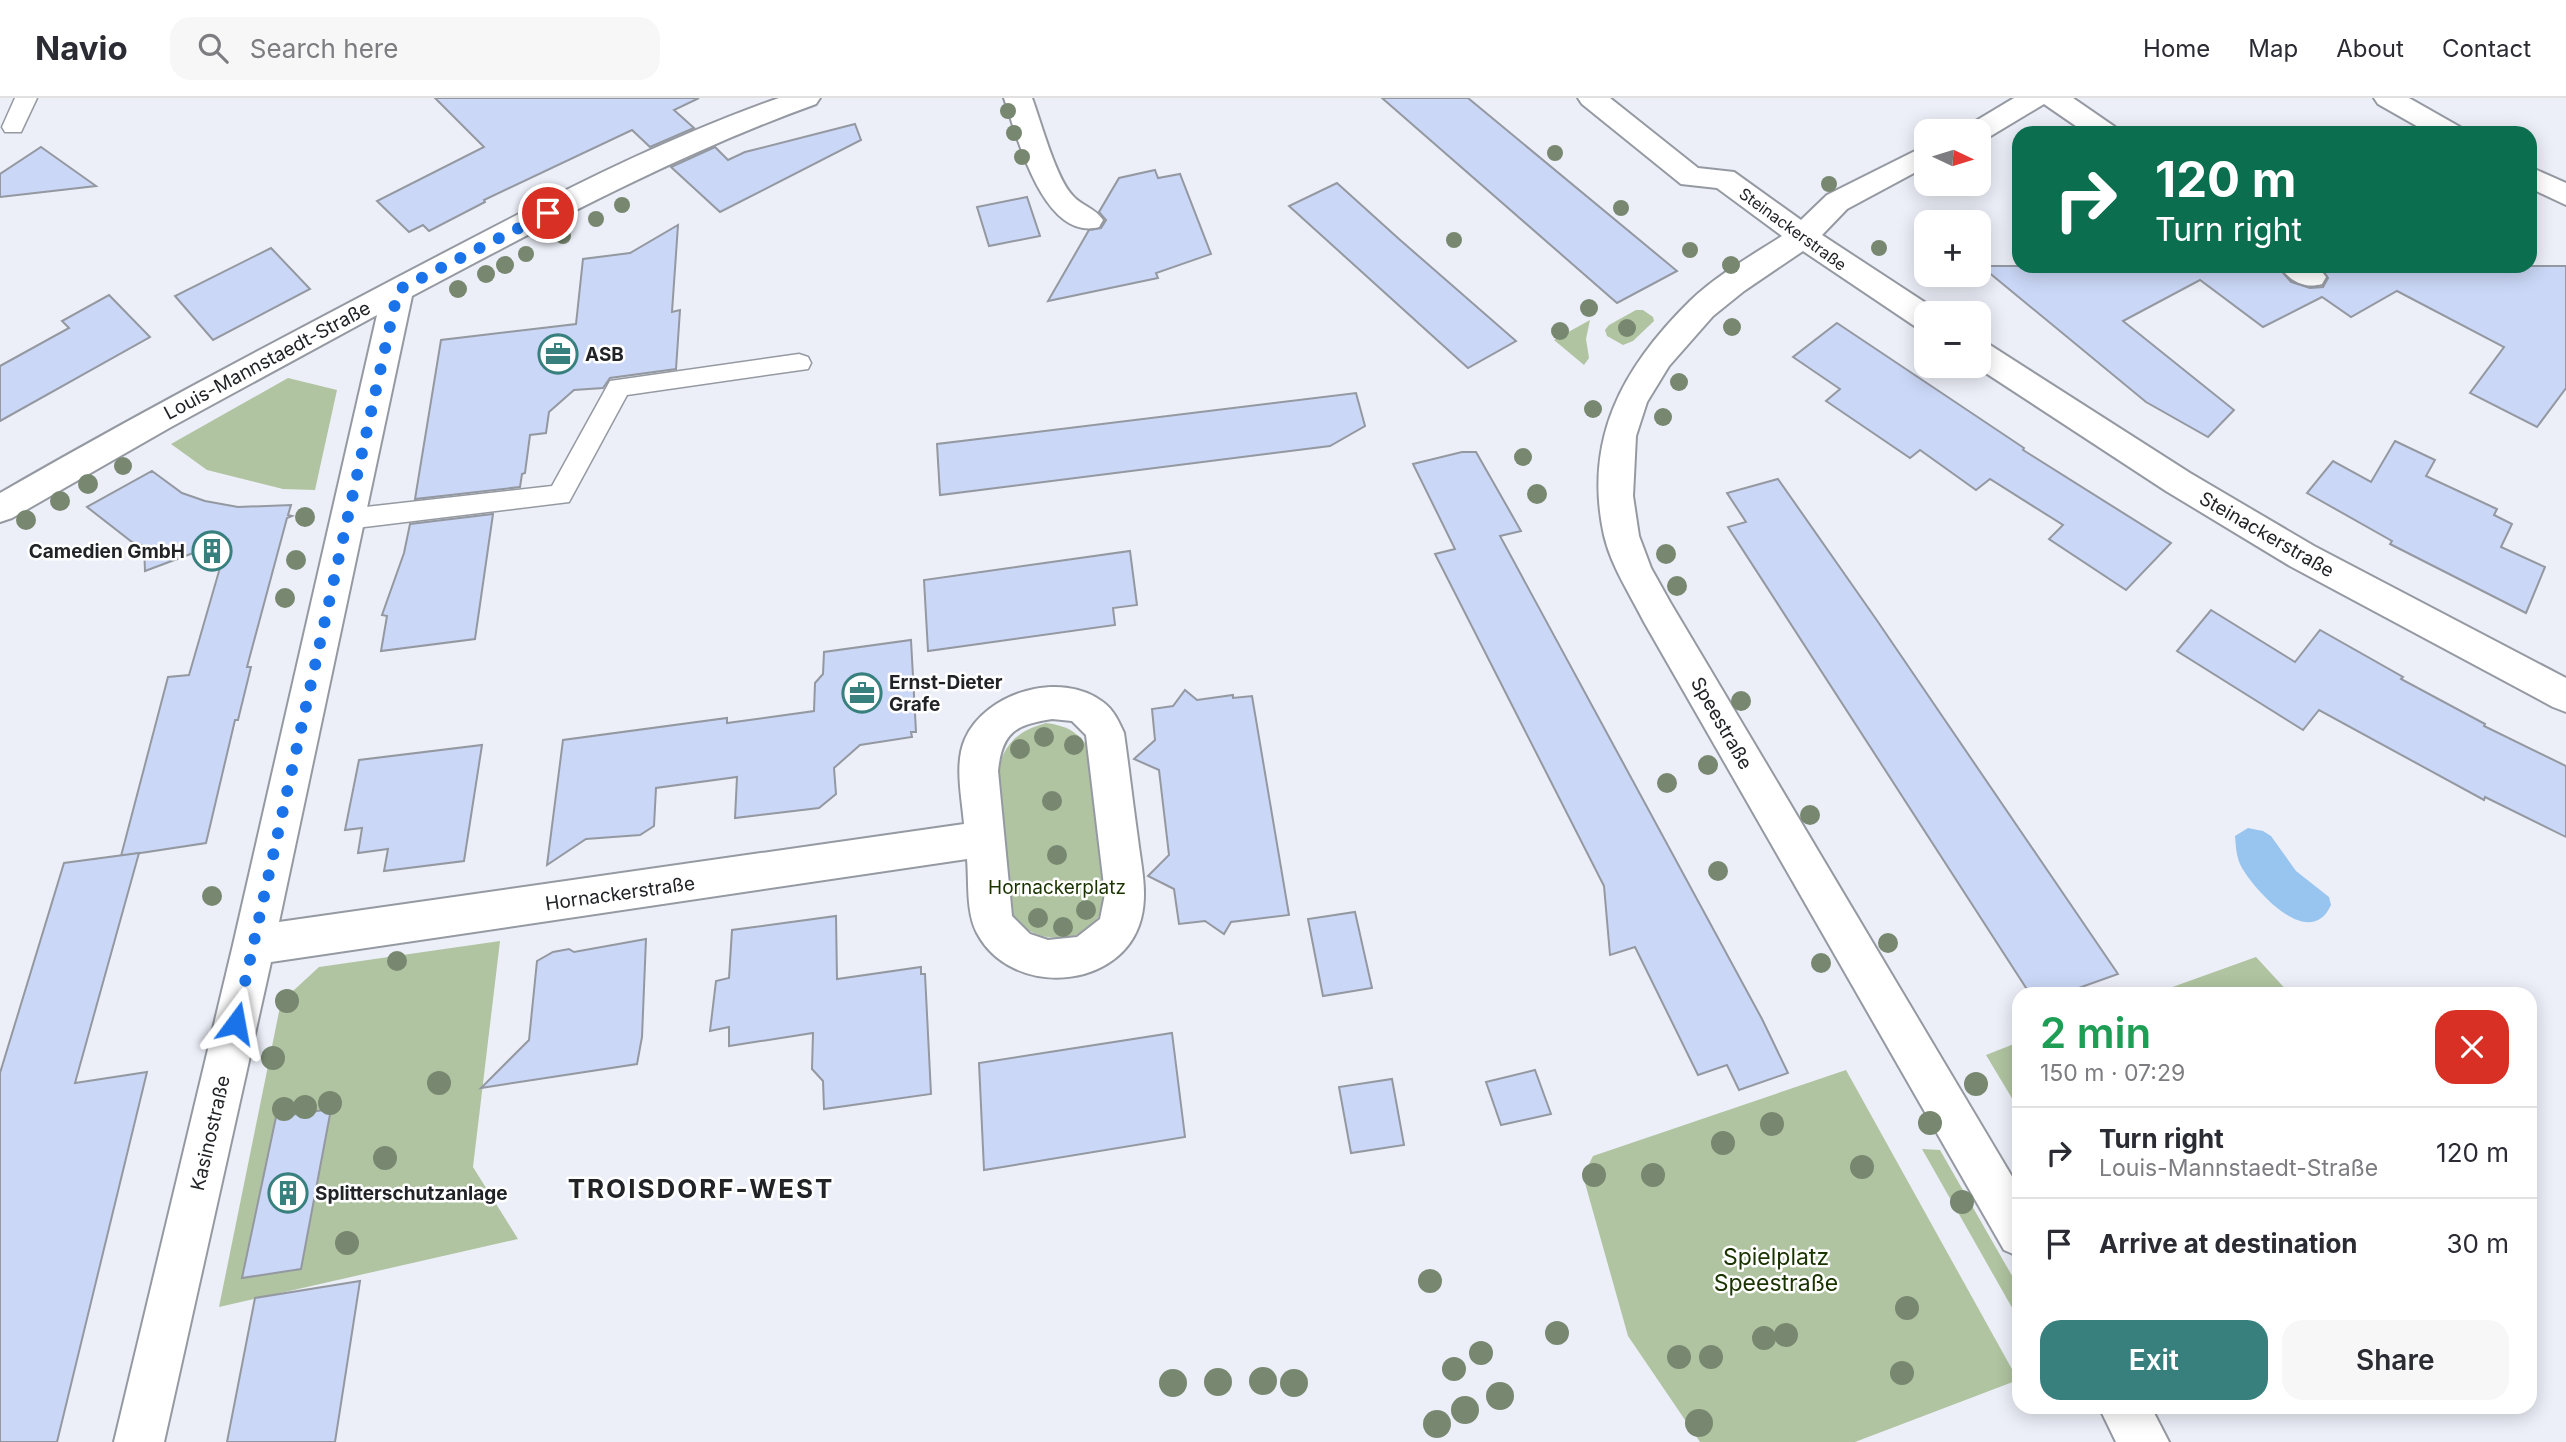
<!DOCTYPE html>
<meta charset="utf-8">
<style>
:root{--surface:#fff;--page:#f7f7f7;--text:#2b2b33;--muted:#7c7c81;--line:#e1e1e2;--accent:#37807e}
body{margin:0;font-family:Inter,sans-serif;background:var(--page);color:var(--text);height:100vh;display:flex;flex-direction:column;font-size:26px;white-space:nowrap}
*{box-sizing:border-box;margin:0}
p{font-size:23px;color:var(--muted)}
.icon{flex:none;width:38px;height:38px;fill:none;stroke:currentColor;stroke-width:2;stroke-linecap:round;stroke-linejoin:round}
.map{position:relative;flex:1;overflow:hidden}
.side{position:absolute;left:2012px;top:889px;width:525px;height:427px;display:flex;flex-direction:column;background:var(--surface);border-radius:21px;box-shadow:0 4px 18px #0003}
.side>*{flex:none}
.guide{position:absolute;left:2012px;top:28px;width:525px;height:147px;border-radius:21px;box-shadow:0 4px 18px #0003;background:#0b6e4f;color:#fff;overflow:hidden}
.needle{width:46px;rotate:94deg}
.tools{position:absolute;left:1914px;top:21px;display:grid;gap:14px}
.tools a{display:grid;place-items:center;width:77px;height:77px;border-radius:14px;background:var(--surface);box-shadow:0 4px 18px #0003;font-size:35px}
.pin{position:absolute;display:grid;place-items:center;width:60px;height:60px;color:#fff;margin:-30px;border:4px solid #fff;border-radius:50%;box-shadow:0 2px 7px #0007}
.me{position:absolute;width:77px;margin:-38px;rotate:13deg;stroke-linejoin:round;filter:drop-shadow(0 0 5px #0008)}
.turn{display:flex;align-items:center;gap:24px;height:147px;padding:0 28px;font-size:32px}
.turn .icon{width:91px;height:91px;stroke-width:2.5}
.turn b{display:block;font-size:49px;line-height:60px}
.round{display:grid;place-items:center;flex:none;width:74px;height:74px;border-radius:21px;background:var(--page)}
.head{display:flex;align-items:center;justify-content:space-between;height:119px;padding:0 28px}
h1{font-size:42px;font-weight:600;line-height:52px;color:#1e9e55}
.button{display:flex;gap:14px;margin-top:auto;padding:14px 28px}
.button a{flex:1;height:80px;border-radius:21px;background:var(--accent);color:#fff;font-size:28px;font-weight:600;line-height:80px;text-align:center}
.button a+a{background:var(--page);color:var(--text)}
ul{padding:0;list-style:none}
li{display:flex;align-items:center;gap:21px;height:91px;padding:0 28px;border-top:2px solid var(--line)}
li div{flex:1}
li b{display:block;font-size:26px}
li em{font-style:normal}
header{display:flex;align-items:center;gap:42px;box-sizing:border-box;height:98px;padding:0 35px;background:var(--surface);border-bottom:2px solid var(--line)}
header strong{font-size:33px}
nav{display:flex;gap:38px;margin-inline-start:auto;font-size:24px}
.search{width:490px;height:63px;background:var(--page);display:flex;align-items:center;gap:18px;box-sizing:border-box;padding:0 24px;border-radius:21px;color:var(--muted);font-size:26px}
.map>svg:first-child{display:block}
</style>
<header>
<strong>Navio</strong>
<div class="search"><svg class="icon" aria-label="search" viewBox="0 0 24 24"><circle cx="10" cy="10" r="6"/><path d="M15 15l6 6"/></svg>Search here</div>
<nav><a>Home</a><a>Map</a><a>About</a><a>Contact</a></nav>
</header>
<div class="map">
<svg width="2566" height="1344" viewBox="0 0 2566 1344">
<rect width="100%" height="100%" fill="#eceff8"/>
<!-- green -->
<g fill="#b0c4a1">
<polygon points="1636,212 1643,212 1653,219 1654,223 1633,243 1623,247 1607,238 1605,232 1609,227"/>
<polygon points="1590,222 1586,241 1589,260 1584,267 1554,242"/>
<polygon points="288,280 337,292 315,392 283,391 207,372 171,346"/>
<path d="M1046,625C1069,628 1080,635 1092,656L1106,798C1099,847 1042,852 1011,819L998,671C1006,644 1018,633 1046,625Z"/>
<polygon points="500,843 473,1069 518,1141 219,1209 281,904 319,869"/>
<polygon points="2256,859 2290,896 2153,896"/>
<polygon points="2019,944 2020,944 2019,1012 1986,957"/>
<polygon points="1846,972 2018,1282 1855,1344 1700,1344 1628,1238 1583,1078 1593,1058"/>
<polygon points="1922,1051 1940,1052 2019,1190 2019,1222"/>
</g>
<!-- water -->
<path fill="#98c5ef" d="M2248,730L2263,733L2271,738L2296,773L2329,799L2331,807C2310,853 2257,795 2242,770C2236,759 2236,749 2235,738Z"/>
<!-- building -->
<g fill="#cad7f6" stroke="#9498a0" stroke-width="2">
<polygon points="435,0 699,0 674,12 694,30 650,49 632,32 484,102 485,104 429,133 423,127 409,134 377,103 484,49"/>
<polygon points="1382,0 1468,0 1677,173 1617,205"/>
<polygon points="855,26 861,42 720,114 671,69 715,49 728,62 745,54"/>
<polygon points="41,49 96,88 0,99 0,76"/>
<polygon points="1155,72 1158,80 1180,76 1211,156 1156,175 1158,180 1048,203 1089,132 1101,130 1106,122 1099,114 1119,80"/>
<polygon points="1337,85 1399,141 1516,243 1468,270 1289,108"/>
<polygon points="1027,99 1040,138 989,148 977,109"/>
<polygon points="678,127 672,214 680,212 676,271 610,280 603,290 574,292 549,314 546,335 530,337 525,375 522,376 520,389 415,401 441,242 576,226 583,161 630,155"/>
<polygon points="271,150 310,191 213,242 175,198"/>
<polygon points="1981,168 2277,168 2291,184 2310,190 2323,189 2328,180 2320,168 2566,168 2566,290 2537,329 2470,295 2504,249 2397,193 2351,219 2322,199 2263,229 2200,182 2123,223 2234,312 2208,339 2146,304"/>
<polygon points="109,197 150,239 0,323 0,268 69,230 62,223"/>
<polygon points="1837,225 2024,350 2023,352 2171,445 2126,492 2049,441 2063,427 1990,381 1976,392 1920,352 1910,360 1826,303 1840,291 1793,259"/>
<polygon points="1356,295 1365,328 1330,348 940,397 937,346"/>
<polygon points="2395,343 2435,362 2426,378 2497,411 2494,417 2512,426 2501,449 2545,469 2526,515 2390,446 2392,443 2307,395 2333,363 2371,384"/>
<polygon points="1462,354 1476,354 1521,433 1500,438 1762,921 1788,975 1739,992 1727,967 1698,977 1635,849 1610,857 1604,788 1435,456 1455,451 1413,366"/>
<polygon points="152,373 182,395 205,403 238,409 291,407 288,417 292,418 287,420 247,569 251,569 238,622 235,622 206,745 121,758 168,579 189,577 228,442 145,473 144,448 132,444 87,409"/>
<polygon points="1778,381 1876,521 2118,876 2062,896 2030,896 1728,429 1746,424 1727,395"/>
<polygon points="493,416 475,541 381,553 387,518 382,517 404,455 410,426"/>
<polygon points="1130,453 1137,507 1113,510 1115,527 928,553 924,482"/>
<polygon points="2211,512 2295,564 2320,532 2403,579 2401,581 2485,626 2484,628 2566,668 2566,739 2485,699 2484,702 2319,612 2303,632 2177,553"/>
<polygon points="911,542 916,634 911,634 912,639 860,647 834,670 836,696 819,710 735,720 737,679 656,690 654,728 640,737 586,741 547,767 563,642 727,620 727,625 814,613 815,585 823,576 824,554"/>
<polygon points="1185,592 1197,602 1233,597 1233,600 1252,598 1289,817 1231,824 1224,836 1205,823 1179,826 1174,791 1148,778 1169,757 1159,672 1134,661 1155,642 1152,611 1173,608"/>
<polygon points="482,647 464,763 384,773 388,751 358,755 362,730 345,732 359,662"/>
<polygon points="139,755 75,985 147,974 57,1344 0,1344 0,975 64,765"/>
<polygon points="1355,814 1372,890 1323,898 1308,821"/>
<polygon points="836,818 837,881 921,869 921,876 925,876 931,996 824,1011 823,983 812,971 813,935 729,948 729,929 710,933 716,883 729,880 732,832"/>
<polygon points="646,841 642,939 637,966 481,990 529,942 537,863 553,854 569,851 574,854"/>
<polygon points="1172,935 1185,1039 984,1072 979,965"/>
<polygon points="1535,972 1551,1016 1501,1027 1486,984"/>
<polygon points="1392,981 1404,1047 1351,1055 1339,989"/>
<polygon points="331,1011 301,1171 242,1180 276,1019"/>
<polygon points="360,1183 335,1344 227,1344 255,1200"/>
</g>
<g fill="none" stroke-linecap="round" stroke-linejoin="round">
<!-- lane casing -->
<g stroke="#9599a1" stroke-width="3">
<g id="lane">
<polygon points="15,0 37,0 21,34 5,34 2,29"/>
<polygon points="799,256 808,259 811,265 808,271 627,297 569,404 348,431 339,428 335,421 339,414 348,411 552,388 610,283"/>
</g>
</g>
<!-- street casing -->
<g stroke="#9599a1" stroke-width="4">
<g id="street">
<path d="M779,0H820L816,6C675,57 544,128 412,198L279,824L964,726C962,700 954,666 965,641C986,594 1061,572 1103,604C1114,612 1119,624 1124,635C1129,670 1133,706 1138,741C1141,767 1148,794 1141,821C1122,893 1011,900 977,835C966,814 969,785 967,761L271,864L164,1344H114L233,847L377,217L171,329L12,420L0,424V395C130,320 263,250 396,180C521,115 645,47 779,0ZM1052,621L1072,623L1086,637L1105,796L1100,821L1077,839L1048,842L1030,836L1012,818L998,673C1002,634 1015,627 1052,621Z"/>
<path d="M1004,0H1032C1041,24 1056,81 1073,98C1082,108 1095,110 1103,122L1099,129C1043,144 1017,37 1004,0Z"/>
<path d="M1578,0H1610L1698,70L1734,74L1801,122L1827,97L1927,47V68L1847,111L1822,137L1938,213L1939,215H1927V232L1916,229L1803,153L1744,193L1713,218L1669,268L1647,304L1636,338L1633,398L1639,438L1651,470L1670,504L2020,1092V1159L2004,1152L1644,524C1630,496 1611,468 1604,437C1583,341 1623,269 1690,203C1717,177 1751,158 1782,138L1717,90L1681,86L1582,6Z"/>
<polygon points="2014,0 2073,0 2115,29 2119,35 2086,35 2044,6 1989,39 1979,42 1979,33 1965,33 1969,27"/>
<polygon points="2374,0 2409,0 2460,29 2464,35 2429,35 2378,6"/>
<polygon points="2530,69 2566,85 2566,107 2530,90"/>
<path d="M2280,168H2317L2326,179L2322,186C2305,191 2289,183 2280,168Z"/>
<polygon points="1979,244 1990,247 2190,375 2314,448 2566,580 2566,614 2553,609 2290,468 2166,393 1975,268 1979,268"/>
<polygon points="2099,1309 2151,1309 2169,1344 2116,1344"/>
</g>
</g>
<!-- lane -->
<use href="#lane" fill="#fff" fill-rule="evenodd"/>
<!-- street -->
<use href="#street" fill="#fff" fill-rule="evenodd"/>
</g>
<!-- trees -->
<g fill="#788870">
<circle cx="1008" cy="13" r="8"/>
<circle cx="1014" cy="35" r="8"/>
<circle cx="1555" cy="55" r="8"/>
<circle cx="1022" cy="59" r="8"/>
<circle cx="1829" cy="86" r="8"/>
<circle cx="622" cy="107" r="8"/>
<circle cx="1621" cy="110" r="8"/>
<circle cx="596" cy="121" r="8"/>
<circle cx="563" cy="138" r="8"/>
<circle cx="1454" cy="142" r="8"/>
<circle cx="1879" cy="150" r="8"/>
<circle cx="1690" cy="152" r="8"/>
<circle cx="526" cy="156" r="8"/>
<circle cx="505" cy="167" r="9"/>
<circle cx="1731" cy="167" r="9"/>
<circle cx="486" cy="176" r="9"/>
<circle cx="458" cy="191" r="9"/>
<circle cx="1589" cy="210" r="9"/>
<circle cx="1732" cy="229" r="9"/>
<circle cx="1627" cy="230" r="9"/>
<circle cx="1560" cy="233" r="9"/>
<circle cx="1679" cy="284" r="9"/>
<circle cx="1593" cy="311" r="9"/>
<circle cx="1663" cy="319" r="9"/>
<circle cx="1523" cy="359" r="9"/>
<circle cx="123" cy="368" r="9"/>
<circle cx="88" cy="386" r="10"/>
<circle cx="1537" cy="396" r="10"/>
<circle cx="60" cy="403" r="10"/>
<circle cx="305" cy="419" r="10"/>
<circle cx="26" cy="422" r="10"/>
<circle cx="1666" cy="456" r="10"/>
<circle cx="296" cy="462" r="10"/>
<circle cx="1677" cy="488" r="10"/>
<circle cx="285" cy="500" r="10"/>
<circle cx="1741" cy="603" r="10"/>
<circle cx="1044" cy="639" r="10"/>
<circle cx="1074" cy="647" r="10"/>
<circle cx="1020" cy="651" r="10"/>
<circle cx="1708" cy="667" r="10"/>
<circle cx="1667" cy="685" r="10"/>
<circle cx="1052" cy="703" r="10"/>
<circle cx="1810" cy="717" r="10"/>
<circle cx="1057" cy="757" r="10"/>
<circle cx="1718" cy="773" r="10"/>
<circle cx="212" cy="798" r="10"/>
<circle cx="1086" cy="812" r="10"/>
<circle cx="1038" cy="820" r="10"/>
<circle cx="1063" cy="829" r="10"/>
<circle cx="1888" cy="845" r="10"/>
<circle cx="397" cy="863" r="10"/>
<circle cx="1821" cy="865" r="10"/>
<circle cx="287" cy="903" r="12"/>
<circle cx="273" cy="960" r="12"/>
<circle cx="439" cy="985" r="12"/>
<circle cx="1976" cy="986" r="12"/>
<circle cx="330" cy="1005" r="12"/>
<circle cx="305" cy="1009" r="12"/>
<circle cx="284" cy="1011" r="12"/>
<circle cx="1930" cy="1025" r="12"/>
<circle cx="1772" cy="1026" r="12"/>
<circle cx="1723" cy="1045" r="12"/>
<circle cx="385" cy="1060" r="12"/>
<circle cx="1862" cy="1069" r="12"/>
<circle cx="1594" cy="1077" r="12"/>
<circle cx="1653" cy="1077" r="12"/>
<circle cx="1962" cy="1104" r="12"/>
<circle cx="347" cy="1145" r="12"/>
<circle cx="1430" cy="1183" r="12"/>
<circle cx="1907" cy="1210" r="12"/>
<circle cx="1557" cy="1235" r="12"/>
<circle cx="1786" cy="1237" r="12"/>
<circle cx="1764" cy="1240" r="12"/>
<circle cx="1481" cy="1255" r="12"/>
<circle cx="1679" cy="1259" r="12"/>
<circle cx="1711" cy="1259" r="12"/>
<circle cx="1454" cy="1271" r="12"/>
<circle cx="1902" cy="1275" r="12"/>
<circle cx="1263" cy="1283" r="14"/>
<circle cx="1218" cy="1284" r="14"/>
<circle cx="1173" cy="1285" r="14"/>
<circle cx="1294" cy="1285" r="14"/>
<circle cx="1500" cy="1298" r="14"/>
<circle cx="1465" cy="1312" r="14"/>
<circle cx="1699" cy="1325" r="14"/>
<circle cx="1437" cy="1326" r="14"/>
</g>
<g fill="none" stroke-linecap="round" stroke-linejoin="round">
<!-- route -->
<polyline stroke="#1a73e8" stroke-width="12" stroke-dasharray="0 21.6" points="236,925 398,192 548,115"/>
</g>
<!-- icons -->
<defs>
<g id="office-ring" transform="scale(2.0125)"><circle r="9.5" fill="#fff" stroke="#37807e" stroke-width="1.5"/><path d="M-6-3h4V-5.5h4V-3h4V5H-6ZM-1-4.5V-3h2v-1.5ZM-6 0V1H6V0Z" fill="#37807e"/></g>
<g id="building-ring" transform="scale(2.0125)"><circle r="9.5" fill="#fff" stroke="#37807e" stroke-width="1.5"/><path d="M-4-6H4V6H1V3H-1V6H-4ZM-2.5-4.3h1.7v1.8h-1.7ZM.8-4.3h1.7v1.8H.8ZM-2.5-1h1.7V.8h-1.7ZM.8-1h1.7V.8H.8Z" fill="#37807e"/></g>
</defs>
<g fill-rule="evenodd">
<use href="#office-ring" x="558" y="256"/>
<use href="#building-ring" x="212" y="453"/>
<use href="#office-ring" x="862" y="595"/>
<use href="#building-ring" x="288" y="1095"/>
</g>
<g text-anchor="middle" stroke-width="5" stroke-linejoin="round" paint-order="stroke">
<!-- far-street labels -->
<g font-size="16" fill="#222326" stroke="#fff">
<text transform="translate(1793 131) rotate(36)" y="6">Steinackerstraße</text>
</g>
<!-- poi labels -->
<g font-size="19" font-weight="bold" fill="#222326" stroke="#fff" text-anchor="start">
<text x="585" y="263">ASB</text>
<text x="185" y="460" text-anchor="end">Camedien GmbH</text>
<text x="889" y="591">Ernst-Dieter<tspan x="889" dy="22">Grafe</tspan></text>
<text x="315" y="1102">Splitterschutzanlage</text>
</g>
<!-- street labels -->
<g font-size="19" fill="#222326" stroke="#fff">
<text transform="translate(267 262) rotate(-28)" y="7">Louis-Mannstaedt-Straße</text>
<text transform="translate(2267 436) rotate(30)" y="7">Steinackerstraße</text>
<text transform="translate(1722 625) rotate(60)" y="7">Speestraße</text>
<text transform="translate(620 795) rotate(-8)" y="7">Hornackerstraße</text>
<text transform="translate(210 1035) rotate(-77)" y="7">Kasinostraße</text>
</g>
<!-- park labels -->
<g font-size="19" fill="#1a3400" stroke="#fff">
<text x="1057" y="796">Hornackerplatz</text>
</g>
<!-- near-park labels -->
<g font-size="23" fill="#1a3400" stroke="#fff">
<text x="1776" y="1167">Spielplatz<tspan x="1776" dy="26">Speestraße</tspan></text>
</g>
<!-- district labels -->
<g font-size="26" font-weight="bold" letter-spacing="2" fill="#222326" stroke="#fff">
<text x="701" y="1100">TROISDORF-WEST</text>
</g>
</g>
</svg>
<div class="tools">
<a><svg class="needle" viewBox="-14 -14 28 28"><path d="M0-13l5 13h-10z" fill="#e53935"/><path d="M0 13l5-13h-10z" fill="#7c7c81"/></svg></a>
<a>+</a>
<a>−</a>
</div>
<div class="pin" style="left:548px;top:115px;background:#d93025"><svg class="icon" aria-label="arrive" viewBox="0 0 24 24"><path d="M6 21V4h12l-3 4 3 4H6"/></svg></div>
<svg class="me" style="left:236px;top:925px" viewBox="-20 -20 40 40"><path d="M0-17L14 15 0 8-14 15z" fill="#1a73e8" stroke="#fff" stroke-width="4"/></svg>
<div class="guide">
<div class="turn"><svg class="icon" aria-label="right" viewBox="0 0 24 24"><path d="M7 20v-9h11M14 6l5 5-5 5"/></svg><div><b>120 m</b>Turn right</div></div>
</div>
<section class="side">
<div class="head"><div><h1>2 min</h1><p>150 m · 07:29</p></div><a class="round" style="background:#d93025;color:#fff"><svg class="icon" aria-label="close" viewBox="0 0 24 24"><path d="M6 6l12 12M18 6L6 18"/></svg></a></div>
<ul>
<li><svg class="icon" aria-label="right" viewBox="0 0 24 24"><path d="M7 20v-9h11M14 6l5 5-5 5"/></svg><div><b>Turn right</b><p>Louis-Mannstaedt-Straße</p></div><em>120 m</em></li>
<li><svg class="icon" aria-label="arrive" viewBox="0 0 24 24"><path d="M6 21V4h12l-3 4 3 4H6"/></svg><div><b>Arrive at destination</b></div><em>30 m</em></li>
</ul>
<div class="button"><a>Exit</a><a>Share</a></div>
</section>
</div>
